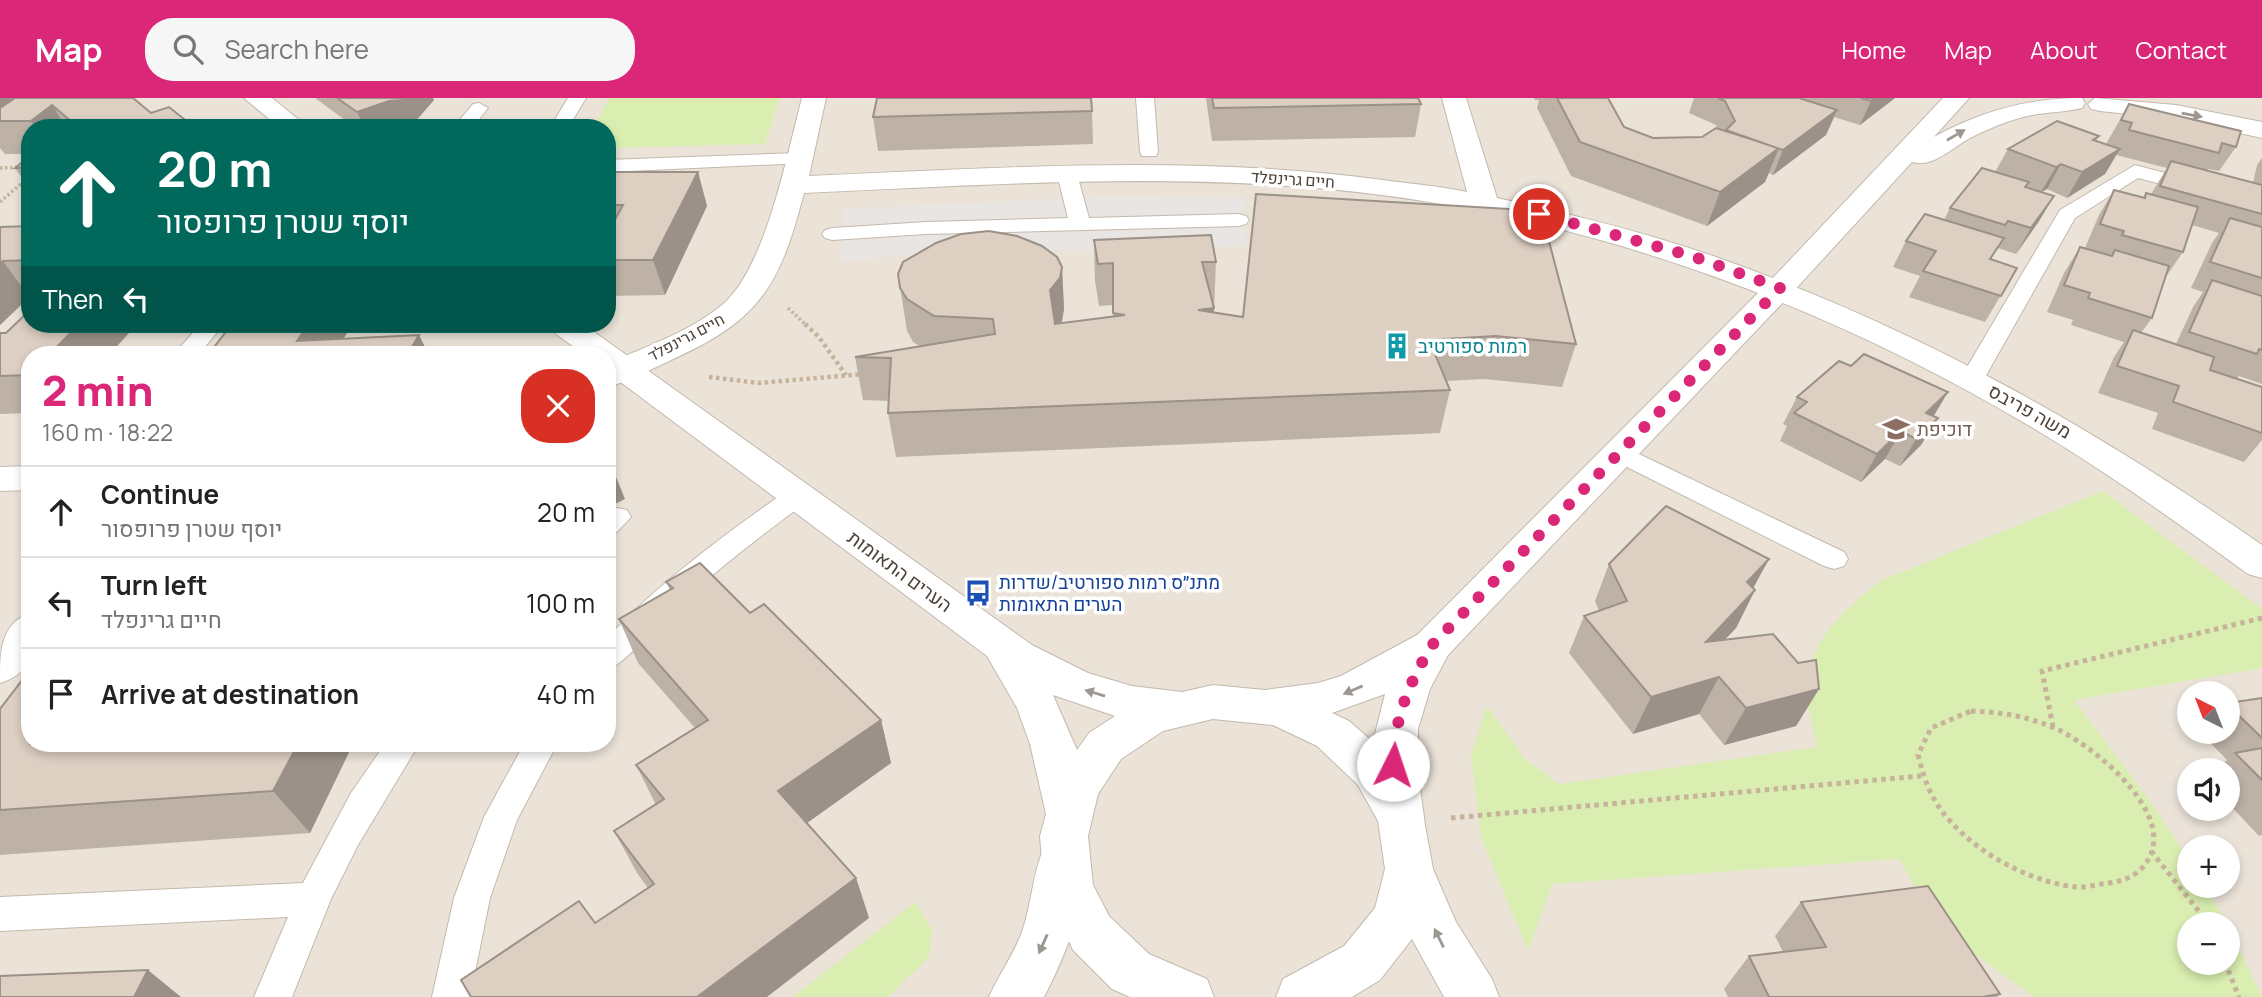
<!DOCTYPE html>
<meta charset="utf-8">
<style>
:root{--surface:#fff;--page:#f6f6f6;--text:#222;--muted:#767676;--line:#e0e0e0;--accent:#db2777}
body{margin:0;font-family:Manrope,Heebo,sans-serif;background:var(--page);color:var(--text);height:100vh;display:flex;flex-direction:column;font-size:26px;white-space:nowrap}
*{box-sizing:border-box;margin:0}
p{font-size:23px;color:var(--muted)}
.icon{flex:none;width:38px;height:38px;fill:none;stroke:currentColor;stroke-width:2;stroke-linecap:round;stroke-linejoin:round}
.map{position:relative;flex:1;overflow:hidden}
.panel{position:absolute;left:21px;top:248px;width:595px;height:406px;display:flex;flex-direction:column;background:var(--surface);border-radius:28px;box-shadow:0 4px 10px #0003}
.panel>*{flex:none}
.guide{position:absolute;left:21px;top:21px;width:595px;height:214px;border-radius:28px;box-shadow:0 4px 10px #0003;background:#00695c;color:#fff;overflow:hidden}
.needle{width:46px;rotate:318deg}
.fabs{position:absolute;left:2177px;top:583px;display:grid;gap:14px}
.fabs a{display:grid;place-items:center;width:63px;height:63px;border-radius:50%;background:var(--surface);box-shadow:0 4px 10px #0003;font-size:35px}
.pin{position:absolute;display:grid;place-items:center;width:60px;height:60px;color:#fff;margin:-30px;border:4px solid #fff;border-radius:50%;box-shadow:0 2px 7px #0007}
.me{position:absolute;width:77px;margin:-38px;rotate:4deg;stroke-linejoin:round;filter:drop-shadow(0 0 5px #0008)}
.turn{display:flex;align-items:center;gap:24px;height:147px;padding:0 21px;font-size:32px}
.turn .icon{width:91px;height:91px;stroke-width:2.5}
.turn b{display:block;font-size:49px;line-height:60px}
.then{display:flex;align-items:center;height:66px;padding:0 21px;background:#0003;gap:14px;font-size:26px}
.round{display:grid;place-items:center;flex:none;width:74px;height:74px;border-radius:28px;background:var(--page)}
.head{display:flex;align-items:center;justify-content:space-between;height:119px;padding:0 21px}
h1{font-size:42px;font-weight:800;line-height:52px;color:var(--accent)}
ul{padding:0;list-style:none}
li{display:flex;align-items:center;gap:21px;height:91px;padding:0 21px;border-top:2px solid var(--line)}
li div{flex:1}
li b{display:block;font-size:26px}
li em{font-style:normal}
header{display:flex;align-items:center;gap:42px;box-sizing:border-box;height:98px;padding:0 35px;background:var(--accent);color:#fff}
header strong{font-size:33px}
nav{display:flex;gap:38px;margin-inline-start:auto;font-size:24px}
.search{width:490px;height:63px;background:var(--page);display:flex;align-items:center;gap:18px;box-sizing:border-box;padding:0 24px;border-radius:28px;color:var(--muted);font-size:26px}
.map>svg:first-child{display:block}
</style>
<header>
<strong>Map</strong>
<div class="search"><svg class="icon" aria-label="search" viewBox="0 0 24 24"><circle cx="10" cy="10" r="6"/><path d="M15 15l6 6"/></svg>Search here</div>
<nav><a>Home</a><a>Map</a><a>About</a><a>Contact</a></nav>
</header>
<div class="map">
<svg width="2262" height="899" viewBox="0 0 2262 899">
<rect width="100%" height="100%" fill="#f7f2eb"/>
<!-- residential -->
<path fill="#ebe3d8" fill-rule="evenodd" d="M0,0H2262V899H0ZM30,30H607V226H30ZM30,257H607V646H30ZM2189,595H2228V634H2189ZM2189,672H2228V710H2189ZM2189,749H2228V788H2189ZM2189,826H2228V864H2189Z"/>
<!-- green -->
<g fill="#d9eeb0">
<polygon points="609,0 780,0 765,46 607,50 607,30 593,30"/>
<path d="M2103,393L2262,511V570L2074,602L2147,699L2189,762V788H2205L2227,826H2189V864H2228V828L2262,899H2034L1973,855L1944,826L1919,795L1899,761L1552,786L1528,853L1481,739L1471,657L1487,608L1524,660L1559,686L1817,649C1814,633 1809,618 1807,601C1803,545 1842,515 1880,483Z"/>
<polygon points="915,804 932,832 929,859 888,899 793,899"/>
</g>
<!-- parking -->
<polygon fill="#e8e5e2" points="1103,99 1245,100 1246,148 934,155 840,163 845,111"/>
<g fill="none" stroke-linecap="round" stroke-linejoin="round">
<!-- service casing -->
<g stroke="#c3b9ac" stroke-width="2">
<g id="service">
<polygon points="568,0 586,0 568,30 550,30"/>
<polygon points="1136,0 1154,0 1158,54 1156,58 1142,58 1140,54"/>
<polygon points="479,5 488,10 472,30 453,30 473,6"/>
<polygon points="798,55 808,61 805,65 607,74 607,62"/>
<polygon points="2135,67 2262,101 2262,113 2138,80 2075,120 1984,281 1981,286 1972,288 1963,286 1960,281 2060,112"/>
<polygon points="1067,70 1077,76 1089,120 1239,116 1246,118 1249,122 1246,126 1239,128 926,136 832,142 825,140 822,136 825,132 832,130 926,124 1068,120 1057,76"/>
<polygon points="201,226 224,226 198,257 173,257"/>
<polygon points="1620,347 1844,454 1848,461 1844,468 1834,471 1824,468 1611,361 1607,355 1611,349"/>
<path d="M797,389L806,392L810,398L806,404C764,436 722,467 683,503C664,519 627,565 607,572V540C661,483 724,437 788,392Z"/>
<polygon points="617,410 627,412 631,419 617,434 607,436 607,412"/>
<polygon points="385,646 419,646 358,747 331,801 292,899 254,899 288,819 0,833 0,799 303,785 351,695"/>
<polygon points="524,646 557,646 517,722 490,800 470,899 432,899 454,800 484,719"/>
</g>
</g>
<!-- minor casing -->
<g stroke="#c3b9ac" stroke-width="2">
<g id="minor">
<path d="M802,0H826L809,78C1000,70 1193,56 1383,82C1411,86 1440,88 1467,94L1442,0H1466L1497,100C1571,116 1645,134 1716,159C1917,230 2088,326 2262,447V480L2248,476C2179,426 2111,377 2038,333C1823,204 1579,114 1328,91C1154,75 979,87 804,95C779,191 759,223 667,264C647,273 628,284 607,289V266C646,248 688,235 722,207C766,170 787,56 802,0Z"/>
<polygon points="30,368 30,392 0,393 0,369"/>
<path d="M30,515C30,547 37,574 0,585C0,554 0,526 30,515Z"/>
<path d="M1062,741L1079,747C1081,751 1085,757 1086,762C1092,795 1060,869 1044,899H989C999,876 1015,855 1023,831C1032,803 1033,773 1045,747Z"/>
</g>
</g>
<!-- tertiary casing -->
<g stroke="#c3b9ac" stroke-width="2">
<g id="tertiary">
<polygon points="244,0 272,0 309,30 280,30"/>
<path d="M1943,0H1969L1934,39C1981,13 2028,0 2082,0L2085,5L2082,10C2066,14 2049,14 2032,17C2011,21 1990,30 1970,40C1952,50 1933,70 1912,64L1791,196L1448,557L1430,591L1418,631V674L1425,727L1433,771L1456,824L1492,881L1499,899H1444L1412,841L1380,882L1352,899H1276L1283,881L1344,848L1375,810L1385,771L1378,723L1358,687L1317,648L1273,627L1213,621L1163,633L1121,661L1098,696L1088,738L1093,787L1109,818L1149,856L1207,881L1214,899H1130L1112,891L1073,852L1044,788L1040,738L1046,716L1030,646L1017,610L987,558L607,274V257H585L552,233L547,226H583L1032,547L1088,575L1132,588L1182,594L1213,587L1265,592L1318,585L1341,578L1417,537L1769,184ZM1385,596L1373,644L1349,623L1332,615ZM1053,597L1115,618L1089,635L1077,652Z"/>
<polygon points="2095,0 2176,7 2262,24 2262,40 2176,21 2100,13 2091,11 2088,6"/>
</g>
</g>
<!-- path-far2 -->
<g stroke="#c7b39b" stroke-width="3.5" stroke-dasharray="2.5 2.5" stroke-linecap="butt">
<polyline points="0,70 30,69"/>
<polyline points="0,104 30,78"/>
<polyline points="788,210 807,228"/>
</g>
<!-- path-far1 -->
<g stroke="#c7b39b" stroke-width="4.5" stroke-dasharray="3.5 3.5" stroke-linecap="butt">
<polyline points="805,226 818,238 846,277"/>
<polyline points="709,279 759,285 864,276"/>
<polyline points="2259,521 2262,520"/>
</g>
<!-- path -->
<g stroke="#c7b39b" stroke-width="5" stroke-dasharray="4.5 4.5" stroke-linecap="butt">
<path d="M1971,613C2002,614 2031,619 2059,632C2097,651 2187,723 2141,771C2130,782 2117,784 2102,786C2094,787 2084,790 2076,789C2031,784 1980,757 1950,723C1931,702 1925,684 1918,657L1931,630Z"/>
<polyline points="2053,629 2042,573 2262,520"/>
<polyline points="1451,720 1921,678"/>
<polyline points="2151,753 2209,826"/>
<polyline points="2225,864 2239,899"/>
</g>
<!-- service -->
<use href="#service" fill="#fff" fill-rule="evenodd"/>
<!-- minor -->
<use href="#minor" fill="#fff" fill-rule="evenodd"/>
<!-- tertiary -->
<use href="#tertiary" fill="#fff" fill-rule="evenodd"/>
</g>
<!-- wall -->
<g fill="#beb2a7" fill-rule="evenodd">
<polygon points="0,0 151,15 195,30 30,30 30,56 5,56 0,50"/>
<polygon points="315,0 433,0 434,2 413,26 399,28 393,30 356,30"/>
<polygon points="1206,0 1418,0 1421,6 1415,39 1212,43"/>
<polygon points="1534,0 1608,0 1624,29 1653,40 1702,39 1718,31 1716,27 1689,15 1694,0 1895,0 1860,27 1834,19 1826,37 1773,77 1769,75 1765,84 1707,128 1571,78 1537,10 1539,2 1535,2"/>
<path d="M2129,6L2236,49L2219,73L2208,71L2207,73L2253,85L2257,67L2262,60V286L2239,278L2237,281L2262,289V342L2244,364L2152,331L2158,315L2098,295L2114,259L2124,244L2071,227L2073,222L2047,214L2064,175L2080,149L2085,150L2099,117L2114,92L2143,100L2146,95L2151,96L2167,70L2116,57L2105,76L2067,100L2047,91L2042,94L2054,98L2039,123L2016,156L1998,150L1991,161L2017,170L1985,224L1909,199L1920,178L1893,169L1906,143L1944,122L1950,110L1995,74L2008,51L2099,38L2096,43L2106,46ZM2192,127L2219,135L2212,145L2191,190L2203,194L2193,209L2176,246L2141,235L2152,220L2165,180L2183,154Z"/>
<polygon points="1092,13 1093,46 878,53 873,19"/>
<polygon points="30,58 30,91 15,70"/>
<polygon points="607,74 698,74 707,108 665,197 607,198"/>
<polygon points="1256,96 1576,246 1562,289 1485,281 1446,283 1450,292 1440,335 896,359 888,315 889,303 863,302 855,259 920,248 913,244 907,233 898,176 1062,169 1064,211 1062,223 1060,226 1113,218 1113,207 1099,208 1095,183 1094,142 1216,164 1214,214 1243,219"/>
<polygon points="30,128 30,199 0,227 0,129"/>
<polygon points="30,226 137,226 109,257 30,257 30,315 0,316 0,235 6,235"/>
<polygon points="1797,299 1934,318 1938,320 1921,347 1900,368 1885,361 1861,384 1780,343 1787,328 1783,326"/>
<polygon points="1609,466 1753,490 1755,492 1736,530 1724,542 1819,591 1796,628 1724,647 1699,616 1633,636 1569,555 1584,518 1599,513 1595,503"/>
<polygon points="666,484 750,515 881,622 891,665 807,725 856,780 869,820 595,825 648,790 637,775 614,733 656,707 636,667 695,630 638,565 619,521 670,492"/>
<polygon points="2262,600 2262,737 2259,738 2228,705 2228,672 2216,672 2227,662 2200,634 2228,634 2228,605"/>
<polygon points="0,611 30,646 353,646 310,735 0,757"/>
<polygon points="1801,804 2000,896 1997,899 1728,899 1724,891 1749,858 1783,854 1775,838"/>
</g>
<!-- shaded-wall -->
<g fill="#9b9188">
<polygon points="0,0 31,0 0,23"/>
<polygon points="405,0 433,0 434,2 413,26 399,28 393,30 365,30 357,14 389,3"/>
<polygon points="1874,0 1895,0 1860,27 1871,3"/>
<polygon points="52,7 67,30 36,30 31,23"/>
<polygon points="1837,12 1826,37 1773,77 1783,52"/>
<polygon points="1779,50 1765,84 1707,128 1720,94"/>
<polygon points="2120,51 2105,76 2067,100 2082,74"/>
<polygon points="2061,66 2047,91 2041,94 2056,69"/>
<polygon points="698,74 707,108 665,197 653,162"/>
<polygon points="2054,98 2039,123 2016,156 2031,130"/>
<polygon points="3,163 29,199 0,227 0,165"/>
<polygon points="1062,169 1064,211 1062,223 1052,234 1050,192"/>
<polygon points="1214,210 1212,252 1198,212"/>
<polygon points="79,226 137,226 109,257 49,257"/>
<polygon points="309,226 353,226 333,257 297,243"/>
<polygon points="419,237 429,257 407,257"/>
<polygon points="1948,294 1932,321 1926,315"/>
<polygon points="1938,320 1921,347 1900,368 1916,341"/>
<polygon points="1901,333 1885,361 1861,384 1877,356"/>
<polygon points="607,357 625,401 607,410"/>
<polygon points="1769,461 1749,498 1747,484"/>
<polygon points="1755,492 1736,530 1687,581 1706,544"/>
<polygon points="1719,579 1699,616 1633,636 1651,599"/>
<polygon points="1819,591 1796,628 1724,647 1746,610"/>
<polygon points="881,622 891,665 793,735 778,693"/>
<polygon points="298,646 353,646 310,735 273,693"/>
<polygon points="856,780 869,820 767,899 697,899"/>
<polygon points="148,872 181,899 134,899"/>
</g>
<!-- building -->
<g fill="#ddcfc2" stroke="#9b9188" stroke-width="2">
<polygon points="15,0 133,0 151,15 169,9 194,29 79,30 52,7 31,23 0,23 0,10"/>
<polygon points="337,0 405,0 403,2 389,3 357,14"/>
<polygon points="877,0 1091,0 1092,13 873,19"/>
<polygon points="1212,0 1418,0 1421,6 1214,10"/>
<polygon points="1557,0 1608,0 1624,29 1653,40 1702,39 1716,30 1779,50 1720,94 1580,44"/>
<polygon points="1718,0 1799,0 1837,12 1783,52 1726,32 1735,23 1725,3"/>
<polygon points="1861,0 1874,0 1871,3"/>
<polygon points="2129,6 2241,33 2236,49 2222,45 2219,55 2129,32 2132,25 2121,22"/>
<polygon points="2057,23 2099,38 2093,42 2120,51 2082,74 2061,66 2056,69 2008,51"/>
<polygon points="30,58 30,69 15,70"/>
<polygon points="2171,63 2262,87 2262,116 2160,88"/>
<polygon points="1982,70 2029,84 2025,89 2054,98 2031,130 2008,123 2005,127 1950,110"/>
<polygon points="607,74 698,74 653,162 607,162 607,136 623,107 607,107"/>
<polygon points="2114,92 2145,100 2146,95 2198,109 2183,154 2122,137 2124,133 2100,126"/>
<polygon points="1256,96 1541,113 1576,246 1496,238 1429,242 1450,292 888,315 891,260 855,259 995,236 993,221 934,218 907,201 900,190 898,176 903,164 936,145 961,136 989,133 1017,138 1042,148 1057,159 1062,169 1060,180 1050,192 1055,226 1125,217 1113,215 1113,165 1098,166 1094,142 1211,137 1216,164 1202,164 1214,210 1198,212 1243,219"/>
<polygon points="1925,116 2004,140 1990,161 2017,170 2001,198 1923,173 1936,153 1906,143"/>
<polygon points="2230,120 2262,129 2262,180 2210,164"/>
<polygon points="30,128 30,162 3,163 0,165 0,129"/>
<polygon points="2080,149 2112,158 2115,152 2169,168 2152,220 2088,200 2090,195 2064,187"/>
<polygon points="2212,182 2262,198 2262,252 2259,251 2257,256 2189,234"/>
<polygon points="30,212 30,226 79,226 49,257 30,257 30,277 0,278 0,235 6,235"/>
<polygon points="232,226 309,226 297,243 419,237 407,257 208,257"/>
<polygon points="2133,232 2214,259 2210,272 2262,289 2262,335 2173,304 2179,288 2117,268"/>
<polygon points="1864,256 1948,294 1926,315 1938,320 1916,341 1901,333 1877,356 1794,315 1807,304 1797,299 1839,263 1851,268"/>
<polygon points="1666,408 1769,461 1747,484 1755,492 1706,544 1773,536 1798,565 1816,562 1819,591 1746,610 1719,579 1651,599 1584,518 1627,503 1609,466"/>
<polygon points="700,465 750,515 764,506 881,622 778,693 856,780 697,899 471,899 461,882 579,803 595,825 654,786 614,733 664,701 636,667 708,622 619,521 673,490 666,484"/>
<polygon points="30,572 30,646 298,646 273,693 0,712 0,611"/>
<polygon points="2262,600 2262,640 2228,607 2228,605"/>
<polygon points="2262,650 2262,682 2235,655"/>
<polygon points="1928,788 2000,896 1982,899 1769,899 1749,858 1826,849 1801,804"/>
<polygon points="148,872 134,899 0,899 0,878"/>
</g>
<!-- one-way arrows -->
<defs><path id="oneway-solid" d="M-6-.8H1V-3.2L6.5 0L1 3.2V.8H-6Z" transform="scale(1.75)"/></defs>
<g fill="#9d9791">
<use href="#oneway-solid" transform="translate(2192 17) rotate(10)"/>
<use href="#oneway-solid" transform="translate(1956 37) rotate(-30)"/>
<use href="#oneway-solid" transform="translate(1353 592) rotate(157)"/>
<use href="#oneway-solid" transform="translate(1095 595) rotate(-163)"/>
<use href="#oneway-solid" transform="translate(1439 840) rotate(-116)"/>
<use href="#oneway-solid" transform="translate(1043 846) rotate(114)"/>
</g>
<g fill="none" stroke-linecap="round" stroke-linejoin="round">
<!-- route -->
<path stroke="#db2777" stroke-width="12" stroke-dasharray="0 21.6" d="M1393,667C1394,621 1409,584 1433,546L1780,190L1692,158L1539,116"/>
</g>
<!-- icons -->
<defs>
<g id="building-bare" transform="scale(2.1)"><path d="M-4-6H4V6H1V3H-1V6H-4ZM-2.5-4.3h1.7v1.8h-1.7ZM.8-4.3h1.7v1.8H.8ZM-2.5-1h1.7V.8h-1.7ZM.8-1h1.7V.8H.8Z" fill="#0f9aa8" stroke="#fff" stroke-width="2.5" paint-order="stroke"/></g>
<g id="school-bare" transform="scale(2.1)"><path d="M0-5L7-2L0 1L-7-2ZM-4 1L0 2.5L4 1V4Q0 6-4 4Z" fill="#8d6e63" stroke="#fff" stroke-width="2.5" paint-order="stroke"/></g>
<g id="bus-bare" transform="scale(2.1)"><path d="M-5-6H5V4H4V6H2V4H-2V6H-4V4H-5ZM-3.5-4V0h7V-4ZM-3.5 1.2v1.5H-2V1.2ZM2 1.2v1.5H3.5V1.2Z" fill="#1a4fb4" stroke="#fff" stroke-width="2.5" paint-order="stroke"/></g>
</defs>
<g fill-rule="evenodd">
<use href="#building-bare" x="1397" y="248"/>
<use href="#school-bare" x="1896" y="331"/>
<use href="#bus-bare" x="978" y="495"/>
</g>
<g text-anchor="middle" stroke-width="7" stroke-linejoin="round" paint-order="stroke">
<!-- far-street labels -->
<g font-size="16" fill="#4c4237" stroke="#fff">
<text transform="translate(1293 81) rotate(4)" y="6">חיים גרינפלד</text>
<text transform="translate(686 239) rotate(-28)" y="6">חיים גרינפלד</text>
</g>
<!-- culture labels -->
<g font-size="19" fill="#0d838f" stroke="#fff" text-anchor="start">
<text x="1418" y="255">רמות ספורטיב</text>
</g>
<!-- street labels -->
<g font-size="19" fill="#4c4237" stroke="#fff">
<text transform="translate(2030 313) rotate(29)" y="7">משה פריבס</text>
<text transform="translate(900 473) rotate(36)" y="7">הערים התאומות</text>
</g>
<!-- education labels -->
<g font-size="19" fill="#785e54" stroke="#fff" text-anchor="start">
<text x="1917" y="338">דוכיפת</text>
</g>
<!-- transit labels -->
<g font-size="19" fill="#164399" stroke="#fff" text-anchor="start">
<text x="999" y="491">מתנ״ס רמות ספורטיב/שדרות<tspan x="999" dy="22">הערים התאומות</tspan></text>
</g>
</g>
</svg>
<div class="fabs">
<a><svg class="needle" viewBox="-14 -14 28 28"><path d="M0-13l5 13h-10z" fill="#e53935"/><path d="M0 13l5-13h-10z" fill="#767676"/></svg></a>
<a><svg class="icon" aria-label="sound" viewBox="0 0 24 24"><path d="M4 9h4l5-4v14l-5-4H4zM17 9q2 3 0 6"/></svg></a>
<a>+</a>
<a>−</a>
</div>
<div class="pin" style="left:1539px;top:116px;background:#d93025"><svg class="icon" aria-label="arrive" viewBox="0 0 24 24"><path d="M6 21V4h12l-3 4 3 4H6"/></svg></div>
<svg class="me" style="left:1393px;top:667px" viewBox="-20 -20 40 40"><circle r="19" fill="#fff"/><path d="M0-13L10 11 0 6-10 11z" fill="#db2777"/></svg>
<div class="guide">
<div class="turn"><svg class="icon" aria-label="ahead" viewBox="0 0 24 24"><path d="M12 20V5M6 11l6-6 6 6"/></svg><div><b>20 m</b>יוסף שטרן פרופסור</div></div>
<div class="then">Then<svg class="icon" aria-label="left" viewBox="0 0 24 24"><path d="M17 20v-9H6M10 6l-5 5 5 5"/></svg></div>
</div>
<section class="panel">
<div class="head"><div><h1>2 min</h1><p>160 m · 18:22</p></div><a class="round" style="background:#d93025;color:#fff"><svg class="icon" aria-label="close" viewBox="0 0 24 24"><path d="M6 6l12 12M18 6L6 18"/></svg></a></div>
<ul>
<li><svg class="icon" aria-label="ahead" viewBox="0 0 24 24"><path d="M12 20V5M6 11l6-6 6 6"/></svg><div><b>Continue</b><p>יוסף שטרן פרופסור</p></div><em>20 m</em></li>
<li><svg class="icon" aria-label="left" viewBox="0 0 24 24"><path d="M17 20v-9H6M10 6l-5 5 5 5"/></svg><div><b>Turn left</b><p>חיים גרינפלד</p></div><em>100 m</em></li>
<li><svg class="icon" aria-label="arrive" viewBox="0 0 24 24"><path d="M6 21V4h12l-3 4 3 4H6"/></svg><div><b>Arrive at destination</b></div><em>40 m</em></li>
</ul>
</section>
</div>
